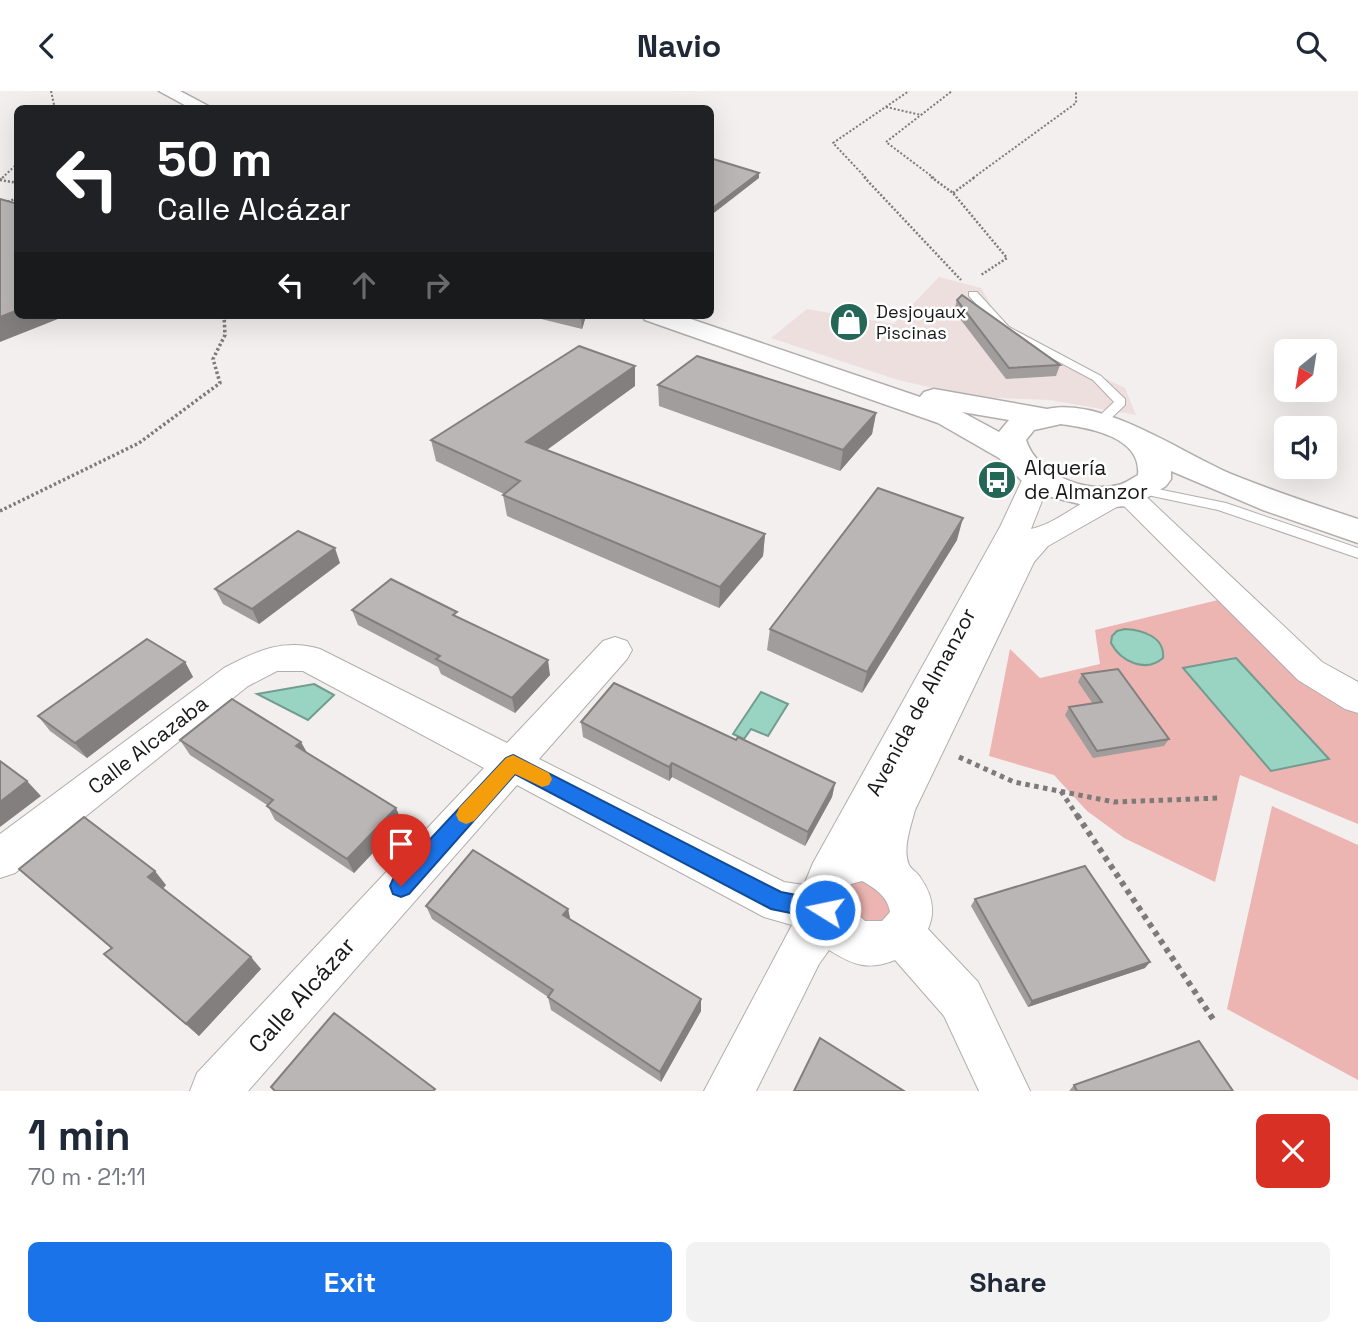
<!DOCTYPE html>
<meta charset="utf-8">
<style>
:root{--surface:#fff;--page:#f2f2f3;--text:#1f2937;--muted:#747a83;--accent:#1a73e8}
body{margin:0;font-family:"Space Grotesk",sans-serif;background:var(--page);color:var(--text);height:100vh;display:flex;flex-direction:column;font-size:26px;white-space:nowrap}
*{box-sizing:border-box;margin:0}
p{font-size:23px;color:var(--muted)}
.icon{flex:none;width:38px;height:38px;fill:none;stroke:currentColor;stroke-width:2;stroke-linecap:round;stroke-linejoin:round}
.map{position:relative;height:1000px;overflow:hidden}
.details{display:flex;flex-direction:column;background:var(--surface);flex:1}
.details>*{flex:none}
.banner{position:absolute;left:14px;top:14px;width:700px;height:214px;border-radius:10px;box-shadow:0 7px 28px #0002;background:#202124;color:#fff;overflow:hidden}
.needle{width:46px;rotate:210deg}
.buttons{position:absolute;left:1274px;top:248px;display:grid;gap:14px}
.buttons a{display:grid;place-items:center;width:63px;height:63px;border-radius:10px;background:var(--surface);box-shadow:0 7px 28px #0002;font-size:35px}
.pin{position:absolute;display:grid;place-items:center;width:60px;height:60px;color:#fff;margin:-72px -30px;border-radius:50% 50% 50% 0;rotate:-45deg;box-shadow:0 0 7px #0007}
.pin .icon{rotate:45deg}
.me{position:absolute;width:77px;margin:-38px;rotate:280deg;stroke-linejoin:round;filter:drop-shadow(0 0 5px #0008)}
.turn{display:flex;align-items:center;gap:24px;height:147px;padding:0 28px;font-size:32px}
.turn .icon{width:91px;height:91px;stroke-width:2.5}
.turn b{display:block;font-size:49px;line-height:60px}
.lanes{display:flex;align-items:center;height:66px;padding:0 28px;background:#0003;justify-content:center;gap:35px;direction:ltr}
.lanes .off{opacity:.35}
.round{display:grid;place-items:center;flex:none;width:74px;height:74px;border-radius:10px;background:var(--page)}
.overview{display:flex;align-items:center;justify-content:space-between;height:119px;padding:0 28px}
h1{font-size:42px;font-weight:700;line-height:52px}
.button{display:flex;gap:14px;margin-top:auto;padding:14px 28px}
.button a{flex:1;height:80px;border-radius:10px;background:var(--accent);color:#fff;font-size:28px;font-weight:700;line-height:80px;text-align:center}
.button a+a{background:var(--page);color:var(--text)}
header{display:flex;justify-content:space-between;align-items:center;height:91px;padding:0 28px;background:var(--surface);font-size:32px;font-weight:700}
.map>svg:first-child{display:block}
</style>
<header><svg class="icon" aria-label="back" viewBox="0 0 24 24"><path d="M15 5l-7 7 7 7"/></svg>Navio<svg class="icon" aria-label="search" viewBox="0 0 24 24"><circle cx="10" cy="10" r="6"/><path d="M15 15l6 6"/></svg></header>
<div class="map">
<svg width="1358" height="1000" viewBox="0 0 1358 1000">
<rect width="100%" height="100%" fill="#f3efee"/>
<!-- built -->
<polygon fill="#eddfde" points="939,186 981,197 1005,238 1125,297 1136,324 1050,309 972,306 898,289 771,247 807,218 894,233"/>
<!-- green -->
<g fill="#ecb5b1">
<polygon points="1218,509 1338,611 1358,623 1358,733 1240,684 1215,791 1124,747 1087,720 1054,684 989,665 1010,558 1040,587 1100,573 1095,539"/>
<polygon points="1272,715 1358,754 1358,989 1227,918"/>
<polygon points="877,782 896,828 859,840 833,797"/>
</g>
<!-- water -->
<g fill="#99d4c3" stroke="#739c90" stroke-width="2">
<path d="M1125,538C1143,539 1165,546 1163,567C1146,582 1121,571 1111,552L1112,545L1117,540Z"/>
<polygon points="1236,567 1329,668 1271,680 1183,577"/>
<polygon points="314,593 334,604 308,629 257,603"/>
<polygon points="761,601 788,613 768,645 751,638 744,648 733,643"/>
</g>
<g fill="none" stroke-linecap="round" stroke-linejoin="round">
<!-- lane casing -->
<g stroke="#b2aead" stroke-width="2">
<g id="lane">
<polygon points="969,201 977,201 1009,236 1101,285 1125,308 1125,314 1104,334 1096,334 1096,328 1114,311 1093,289 1001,240 969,205"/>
<polygon points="1143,395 1226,412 1358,457 1358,467 1218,419 1138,402 1136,399"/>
</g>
</g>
<!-- street casing -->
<g stroke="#b2aead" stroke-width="2">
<path id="street" d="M1037,379L1047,381L1051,387L1031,438C1068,430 1098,388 1138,398L1322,571L1358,591V622L1345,618L1298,589L1122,413L1048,455L1034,471L915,719C911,735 902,758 909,774C911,778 918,782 920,786C932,803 936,820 928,838L978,891L1030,1000H979L944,925L895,869C868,880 853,874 829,859L819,873L756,1000H704L792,834L764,826L517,694L248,1000H190L197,982L484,677L303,580H277L248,595L15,782L0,787V743L224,577C256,560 284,547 320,558L507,652L603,550L615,546L627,550L632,559L627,568L539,668L784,791L804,794L813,772L1000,436L1023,387L1027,381ZM862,790C875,797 888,806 890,821L882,830H865L846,813V799L851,793Z"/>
</g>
<!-- secondary casing -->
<g stroke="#b2aead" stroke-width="3">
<g id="secondary">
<polygon points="159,0 180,0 214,18 192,18"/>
<path d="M641,224H679L920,306L924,301L934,298L1047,318C1103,306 1180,361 1231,383C1273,400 1315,414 1358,428V452L1263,419L1171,380V388L1166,395L1140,411L1128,415L1096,417L1051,406L1023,391L999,367L938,332L645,229ZM962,321L1009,329L999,341ZM1061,333C1090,337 1142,346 1138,384C1132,387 1125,393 1118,394C1085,403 1036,382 1026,349L1034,339Z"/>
</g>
</g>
<!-- path-far4 -->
<g stroke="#7d7a7a" stroke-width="2" stroke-dasharray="2 2" stroke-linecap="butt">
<polyline points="51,0 55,18"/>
<polyline points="886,16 921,24"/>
<polyline points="2,87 18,72"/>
<polyline points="866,87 833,52 909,0"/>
<polyline points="934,87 886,51 952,0"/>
<polyline points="973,87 1076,12 1076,0"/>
</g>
<!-- path-far3 -->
<g stroke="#7d7a7a" stroke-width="2.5" stroke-dasharray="2 2" stroke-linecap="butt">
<polyline points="864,86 961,189"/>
<polyline points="931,86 953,102 1007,167 981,184"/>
<polyline points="0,89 4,86"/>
<polyline points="0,89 18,92"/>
<polyline points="953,102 975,86"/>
<polyline points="0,113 18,107"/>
</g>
<!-- path-far2 -->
<polyline stroke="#7d7a7a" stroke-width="3.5" stroke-dasharray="2.5 2.5" stroke-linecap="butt" points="0,420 139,352 220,292 213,268 225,244 224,224"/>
<!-- path-far1 -->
<g stroke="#7d7a7a" stroke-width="5" stroke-dasharray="4.5 4.5" stroke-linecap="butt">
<polyline points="959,666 1014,691 1114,711 1220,707"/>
<polyline points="1061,700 1078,726"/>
</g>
<!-- path -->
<polyline stroke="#7d7a7a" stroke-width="6" stroke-dasharray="5 5" stroke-linecap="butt" points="1077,724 1215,931"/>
<!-- lane -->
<use href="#lane" fill="#fff" fill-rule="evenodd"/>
<!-- street -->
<use href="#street" fill="#fff" fill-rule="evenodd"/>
<!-- secondary -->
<use href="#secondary" fill="#fff" fill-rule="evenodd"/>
</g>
<!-- wall -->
<g fill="#a19d9d">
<polygon points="957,209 1060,274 1056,285 1006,288 954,220"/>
<polygon points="525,224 586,224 586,225 582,238"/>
<polygon points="658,294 876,322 872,343 840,380 659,315"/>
<polygon points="635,295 546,359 765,443 763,465 719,517 507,425 503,404 504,403 436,370 431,349"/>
<polygon points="957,449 862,602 767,559 770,538"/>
<polygon points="340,472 259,533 223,513 215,498"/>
<polygon points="352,519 459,527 550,584 515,622 441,583 438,576 358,534"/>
<polygon points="185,571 193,586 87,667 50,640 38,625"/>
<polygon points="1082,583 1169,648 1164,655 1093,667 1065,624 1069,616 1093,613 1078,591"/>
<polygon points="581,631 736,649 835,692 832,706 805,755 672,686 669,690 583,646"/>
<polygon points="180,649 307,662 402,731 354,782 275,729 267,714 190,664"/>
<polygon points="19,778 166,794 163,798 261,878 199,945 104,863 111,857"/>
<polygon points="975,808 1145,877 1028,916 971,815"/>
<polygon points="426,815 568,818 570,828 701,920 661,991 551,919 548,906 432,828"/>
<polygon points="1074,994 1233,1000 1069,1000"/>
</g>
<!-- shaded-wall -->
<g fill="#837f7f">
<polygon points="759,82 759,87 710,125 710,119"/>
<polygon points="18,219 18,224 68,224 0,251 0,226"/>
<polygon points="581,224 586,224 586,225 582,238"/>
<polygon points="635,275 635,295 529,372 526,351"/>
<polygon points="876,322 872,343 840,380 843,359"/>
<polygon points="963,427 957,449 862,602 867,581"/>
<polygon points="765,443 763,465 719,517 720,496"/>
<polygon points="335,457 340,472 259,533 252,518"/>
<polygon points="548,569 550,584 515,622 512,607"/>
<polygon points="185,571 193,586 87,667 75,652"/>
<polygon points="301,651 309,665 296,655"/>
<polygon points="672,672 672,686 669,690 669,676"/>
<polygon points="27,690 41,705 0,736 0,711"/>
<polygon points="835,692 832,706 805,755 808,741"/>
<polygon points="396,717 402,731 354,782 347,768"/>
<polygon points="155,780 166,794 160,800 148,786"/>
<polygon points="568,818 571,831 563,824"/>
<polygon points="251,866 261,878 199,945 186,933"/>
<polygon points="1150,871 1145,877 1028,916 1032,910"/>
<polygon points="701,908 701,920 661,991 660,981"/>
</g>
<!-- building -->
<g fill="#bbb6b6" stroke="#837f7f" stroke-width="2">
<polygon points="710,67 759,82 710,119"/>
<polygon points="0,108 18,113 18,219 0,226"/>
<polygon points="962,204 1060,274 1009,277 957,209"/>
<polygon points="579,255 635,275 526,351 765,443 720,496 503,404 520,390 431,349"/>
<polygon points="697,265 876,322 843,359 658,294"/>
<polygon points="878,397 963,427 867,581 770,538"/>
<polygon points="298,440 335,457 252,518 215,498"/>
<polygon points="391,488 457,521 453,524 548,569 512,607 436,568 440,565 352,519"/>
<polygon points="147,548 185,571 75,652 38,625"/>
<polygon points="1118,578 1169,648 1097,660 1069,616 1102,611 1082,583"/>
<polygon points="614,592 736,649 738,646 835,692 808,741 672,672 669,676 581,631"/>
<polygon points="232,608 301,651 296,655 396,717 347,768 267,715 273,709 180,649"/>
<polygon points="0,670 27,690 0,711"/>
<polygon points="84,726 155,780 148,786 251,866 186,933 104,863 112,857 19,778"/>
<polygon points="473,759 568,818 563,824 701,908 660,981 548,906 553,899 426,815"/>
<polygon points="1085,775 1150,871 1032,910 975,808"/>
<polygon points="334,922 435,998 433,1000 275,1000 271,996"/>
<polygon points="820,947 904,1000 794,1000"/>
<polygon points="1199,950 1233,1000 1077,1000 1074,994"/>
</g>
<!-- route -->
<polygon fill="#1a73e8" stroke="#114b97" stroke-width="2" points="513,664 781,801 832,811 836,819 832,826 825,829 771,818 515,683 409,803 401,806 393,803 390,795 393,788 506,667"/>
<!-- slow -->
<polygon fill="#f59e0b" points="513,664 549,682 552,688 549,694 542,696 515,683 474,730 466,733 459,730 456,724 459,717 506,667"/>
<!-- icons -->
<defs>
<g id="shop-disc" transform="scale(2.0125)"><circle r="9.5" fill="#246757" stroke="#fff"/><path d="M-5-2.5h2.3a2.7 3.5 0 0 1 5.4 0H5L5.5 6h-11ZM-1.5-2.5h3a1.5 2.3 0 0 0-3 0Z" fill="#fff"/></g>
<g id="bus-disc" transform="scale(2.0125)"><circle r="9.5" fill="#246757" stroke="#fff"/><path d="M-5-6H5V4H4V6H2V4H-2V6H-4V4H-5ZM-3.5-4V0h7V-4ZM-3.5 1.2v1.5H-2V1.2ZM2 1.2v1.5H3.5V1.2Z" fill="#fff"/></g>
</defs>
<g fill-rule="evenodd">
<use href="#shop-disc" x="849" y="231"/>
<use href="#bus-disc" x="997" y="389"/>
</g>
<g text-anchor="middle" stroke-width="5" stroke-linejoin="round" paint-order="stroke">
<!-- far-poi labels -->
<g font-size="18" fill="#1a1919" stroke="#fff" text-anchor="start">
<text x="876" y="227">Desjoyaux<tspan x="876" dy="21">Piscinas</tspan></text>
</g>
<!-- poi labels -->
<g font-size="21" fill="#1a1919" stroke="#fff" text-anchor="start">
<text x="1024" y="384">Alquería<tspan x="1024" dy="24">de Almanzor</tspan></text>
</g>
<!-- street labels -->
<g font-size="21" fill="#1a1919" stroke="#fff">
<text transform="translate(921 611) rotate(-62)" y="7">Avenida de Almanzor</text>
<text transform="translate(148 654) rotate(-38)" y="7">Calle Alcazaba</text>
</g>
<!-- near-street labels -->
<g font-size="24" fill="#1a1919" stroke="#fff">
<text transform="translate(302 904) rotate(-48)" y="8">Calle Alcázar</text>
</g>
</g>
</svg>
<div class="buttons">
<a><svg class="needle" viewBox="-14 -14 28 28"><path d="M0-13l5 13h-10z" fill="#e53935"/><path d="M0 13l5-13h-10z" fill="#747a83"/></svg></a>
<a><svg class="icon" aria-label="sound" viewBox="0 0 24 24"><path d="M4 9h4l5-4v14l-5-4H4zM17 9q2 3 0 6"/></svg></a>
</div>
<div class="pin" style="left:401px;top:795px;background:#d93025"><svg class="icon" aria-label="arrive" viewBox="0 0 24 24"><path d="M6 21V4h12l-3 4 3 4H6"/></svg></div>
<svg class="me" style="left:825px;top:819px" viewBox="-20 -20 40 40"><circle r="17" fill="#1a73e8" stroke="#fff" stroke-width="3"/><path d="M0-11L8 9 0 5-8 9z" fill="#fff"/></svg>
<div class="banner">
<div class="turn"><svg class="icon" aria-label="left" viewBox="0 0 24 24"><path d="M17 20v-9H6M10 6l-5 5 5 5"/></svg><div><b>50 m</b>Calle Alcázar</div></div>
<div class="lanes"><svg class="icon" aria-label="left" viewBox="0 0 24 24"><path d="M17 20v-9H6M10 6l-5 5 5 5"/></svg><svg class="icon off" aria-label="ahead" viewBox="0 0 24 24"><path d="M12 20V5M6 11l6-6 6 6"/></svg><svg class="icon off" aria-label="right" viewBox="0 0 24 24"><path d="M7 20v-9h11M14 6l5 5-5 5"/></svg></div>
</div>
</div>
<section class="details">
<div class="overview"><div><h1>1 min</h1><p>70 m · 21:11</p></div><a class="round" style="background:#d93025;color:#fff"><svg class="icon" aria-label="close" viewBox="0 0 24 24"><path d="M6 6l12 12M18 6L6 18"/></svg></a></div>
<div class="button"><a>Exit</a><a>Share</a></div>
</section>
